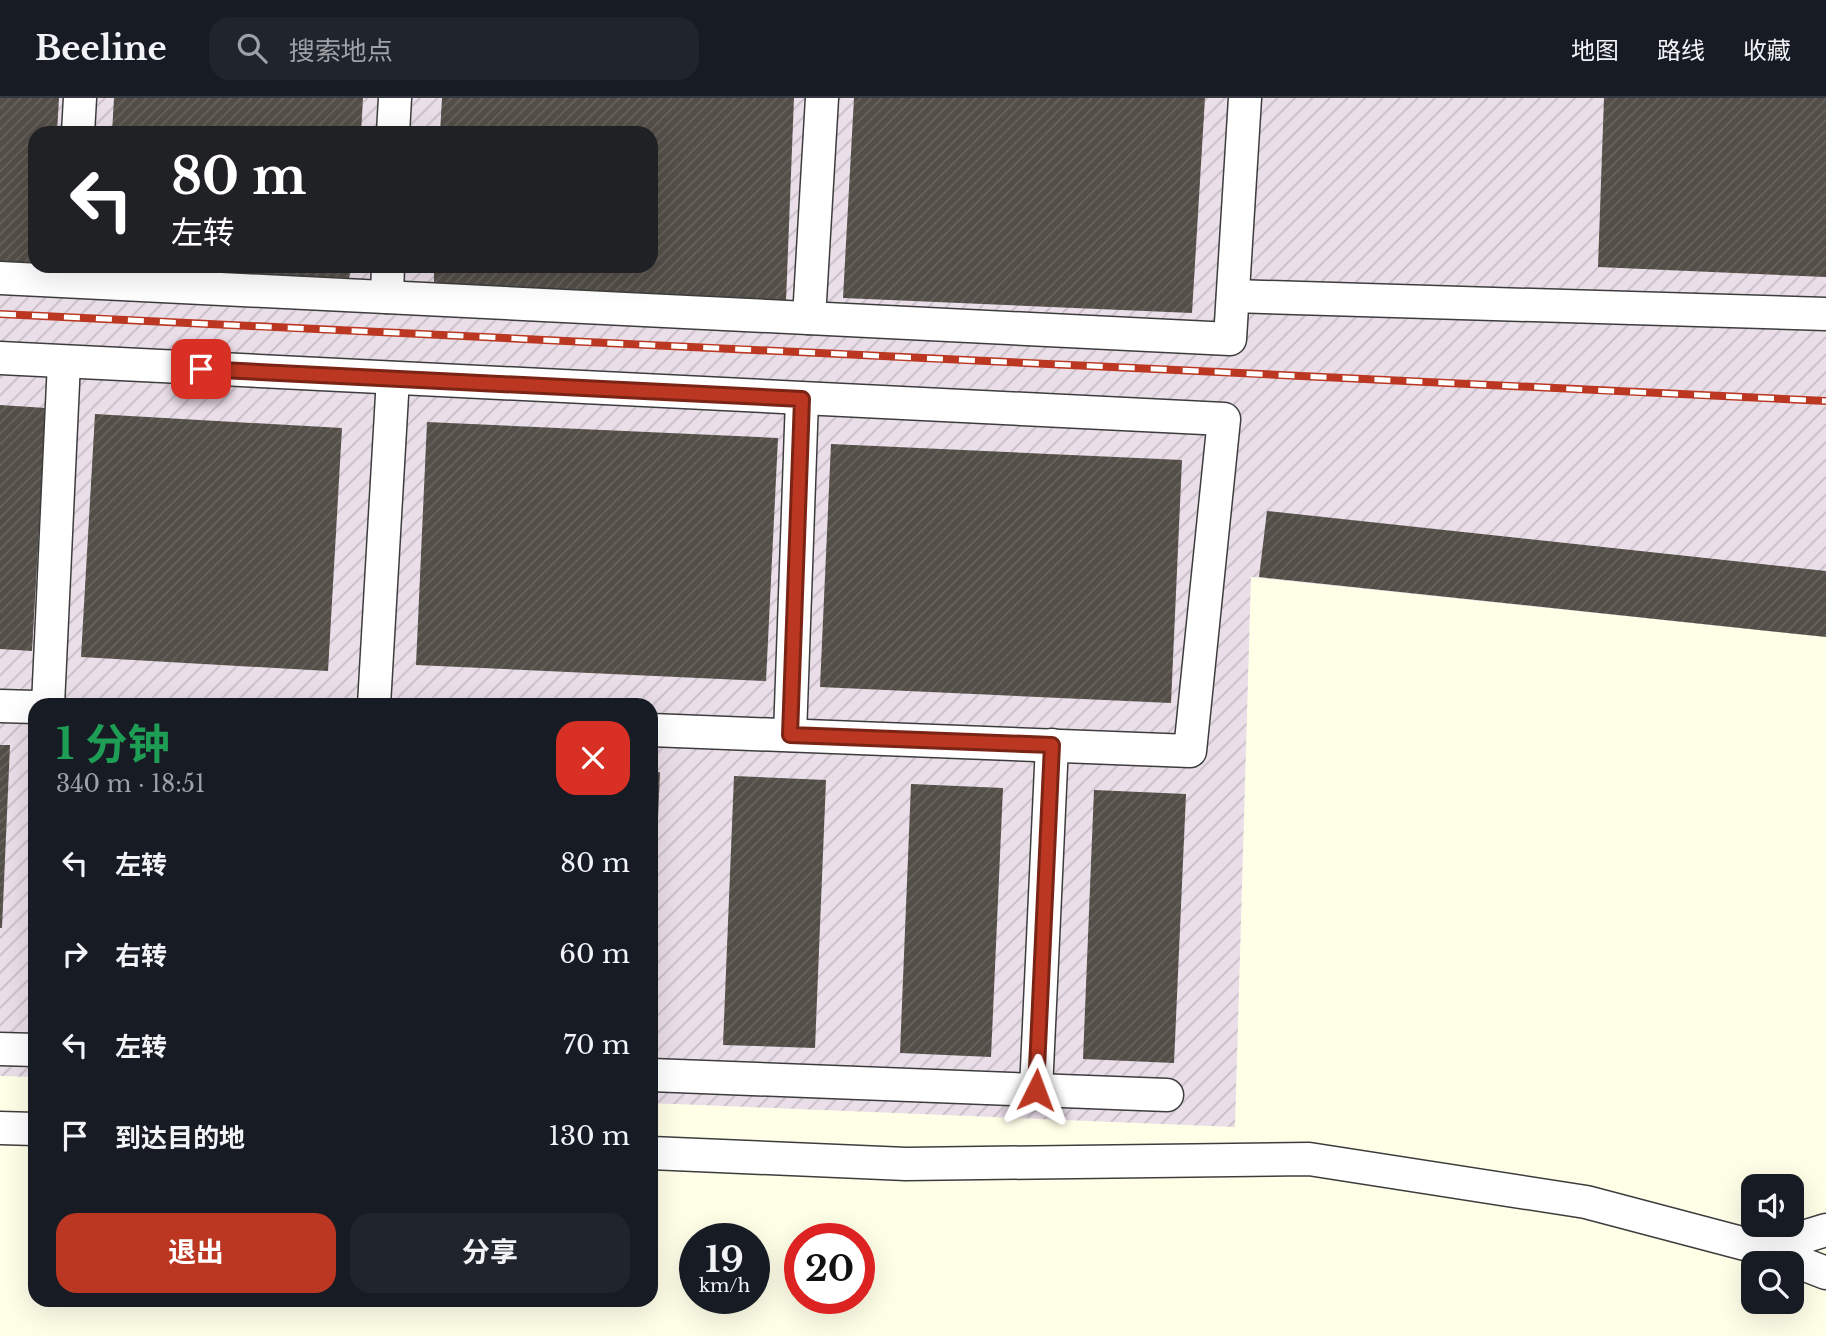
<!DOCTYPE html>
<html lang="zh">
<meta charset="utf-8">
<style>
:root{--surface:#171b24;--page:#20242c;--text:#f1f3f6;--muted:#9ea1a6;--line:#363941;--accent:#bb3721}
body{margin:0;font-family:"Libre Baskerville","Noto Sans SC",serif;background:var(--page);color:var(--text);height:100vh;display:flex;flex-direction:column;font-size:26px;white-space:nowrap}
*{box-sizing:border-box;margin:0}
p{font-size:23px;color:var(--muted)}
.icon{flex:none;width:38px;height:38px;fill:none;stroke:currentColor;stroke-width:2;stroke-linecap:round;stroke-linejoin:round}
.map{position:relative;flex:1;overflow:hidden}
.side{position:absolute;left:28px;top:600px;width:630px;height:609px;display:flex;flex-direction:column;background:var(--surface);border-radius:21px;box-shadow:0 7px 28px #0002}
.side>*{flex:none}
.banner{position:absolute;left:28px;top:28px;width:630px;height:147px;border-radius:21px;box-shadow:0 7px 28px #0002;background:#202124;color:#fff;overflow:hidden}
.buttons{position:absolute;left:1741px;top:1076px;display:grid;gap:14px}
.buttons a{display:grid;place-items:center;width:63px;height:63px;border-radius:14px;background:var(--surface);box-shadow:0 7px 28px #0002;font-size:35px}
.speed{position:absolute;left:679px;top:1125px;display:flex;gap:14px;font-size:35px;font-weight:700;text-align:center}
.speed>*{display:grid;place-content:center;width:91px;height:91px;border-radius:50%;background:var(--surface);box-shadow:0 7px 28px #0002;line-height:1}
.speed small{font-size:18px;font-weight:400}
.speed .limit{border:10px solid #d22;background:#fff;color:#111}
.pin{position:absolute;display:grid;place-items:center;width:60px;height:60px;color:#fff;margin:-30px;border-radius:14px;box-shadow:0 4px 10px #0006}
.me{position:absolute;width:77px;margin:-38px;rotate:3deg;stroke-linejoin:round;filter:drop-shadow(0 0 5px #0008)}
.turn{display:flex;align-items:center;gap:24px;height:147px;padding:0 28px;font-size:32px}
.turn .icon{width:91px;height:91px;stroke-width:2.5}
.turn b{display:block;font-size:49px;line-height:60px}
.round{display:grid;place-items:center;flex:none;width:74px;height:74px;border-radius:21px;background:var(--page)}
.overview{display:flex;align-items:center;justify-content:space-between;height:119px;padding:0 28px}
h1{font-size:42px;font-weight:700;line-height:52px;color:#1e9e55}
.primary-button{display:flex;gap:14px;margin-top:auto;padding:14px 28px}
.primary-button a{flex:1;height:80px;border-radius:21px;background:var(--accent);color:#fff;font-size:28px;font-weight:700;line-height:80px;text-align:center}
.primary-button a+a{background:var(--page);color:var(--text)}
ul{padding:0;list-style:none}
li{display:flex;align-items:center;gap:21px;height:91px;padding:0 28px}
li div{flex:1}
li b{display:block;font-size:26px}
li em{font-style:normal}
header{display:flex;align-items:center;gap:42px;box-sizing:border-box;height:98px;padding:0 35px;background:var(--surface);border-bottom:2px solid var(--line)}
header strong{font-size:33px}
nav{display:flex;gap:38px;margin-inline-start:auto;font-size:24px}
.search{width:490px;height:63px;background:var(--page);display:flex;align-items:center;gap:18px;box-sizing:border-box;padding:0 24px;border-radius:21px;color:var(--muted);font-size:26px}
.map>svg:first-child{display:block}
</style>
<header>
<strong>Beeline</strong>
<div class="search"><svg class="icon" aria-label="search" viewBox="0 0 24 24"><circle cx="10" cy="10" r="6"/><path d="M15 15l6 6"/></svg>搜索地点</div>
<nav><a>地图</a><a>路线</a><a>收藏</a></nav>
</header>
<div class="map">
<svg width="1826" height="1238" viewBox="0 0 1826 1238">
<defs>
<pattern id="industrial-furrows" width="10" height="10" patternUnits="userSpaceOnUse" patternTransform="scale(1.75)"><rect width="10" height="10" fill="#eadee9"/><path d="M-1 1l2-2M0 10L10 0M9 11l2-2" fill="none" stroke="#c7bdc6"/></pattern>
<pattern id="building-hatch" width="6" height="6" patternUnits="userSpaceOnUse" patternTransform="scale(1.75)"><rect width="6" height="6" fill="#534e47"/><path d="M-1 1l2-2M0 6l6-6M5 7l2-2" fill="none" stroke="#67635d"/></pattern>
</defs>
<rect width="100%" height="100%" fill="#ffffe8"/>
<!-- industrial -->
<path fill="url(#industrial-furrows)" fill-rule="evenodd" d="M0,0H1826V539L1251,479L1235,1029L651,1005V607H35V979L0,978ZM35,35H651V168H35Z"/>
<!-- building -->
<g fill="url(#building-hatch)">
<polygon points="0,0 59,0 57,35 35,35 35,166 0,164"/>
<polygon points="114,0 363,0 361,35 112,35"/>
<polygon points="442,0 794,0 786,203 434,185 434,168 651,168 651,35 440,35"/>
<polygon points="854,0 1205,0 1192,215 843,200"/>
<polygon points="1604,0 1826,0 1826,179 1598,169"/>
<polygon points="102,168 352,168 349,180 101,171"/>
<polygon points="0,307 46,310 32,553 0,551"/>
<polygon points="95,316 342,330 328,573 81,559"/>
<polygon points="427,324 778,340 766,583 416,567"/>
<polygon points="831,346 1182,362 1171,605 820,589"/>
<polygon points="1267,413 1826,473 1826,539 1259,479"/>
<polygon points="0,647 10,647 2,830 0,830"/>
<polygon points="651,674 660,674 653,840 651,840"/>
<polygon points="734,678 826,682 815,950 723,947"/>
<polygon points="911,686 1003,690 991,959 900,955"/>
<polygon points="1094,692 1186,696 1174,965 1083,961"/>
</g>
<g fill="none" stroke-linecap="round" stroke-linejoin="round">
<!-- minor casing -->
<g stroke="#3d3d3d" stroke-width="35">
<g id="minor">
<polyline points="78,35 80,0"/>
<polyline points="393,35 395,0"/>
<polyline points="0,180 1230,241 1245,0"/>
<polyline points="1233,198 1826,216"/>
<polyline points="387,199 388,168"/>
<polyline points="809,220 822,0"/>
<polyline points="0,260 1224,321 1190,653 651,632"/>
<polyline points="48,607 64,264"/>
<polyline points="374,607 393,280"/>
<polyline points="0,608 35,609"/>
<polyline points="790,637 802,301"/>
<polyline points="0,951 35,952"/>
<polyline points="651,977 1167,997"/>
<polyline points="1036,992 1052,647"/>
<polyline points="0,1030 35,1031"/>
<polyline points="651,1055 906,1066 1309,1061 1586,1104 1764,1151 1826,1175"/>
<polyline points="1764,1151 1826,1132"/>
</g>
</g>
<!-- minor -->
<use href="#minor" stroke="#fff" stroke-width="32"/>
<!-- rail casing -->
<g stroke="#bb3721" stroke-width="8">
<polyline id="rail" points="0,216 1826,303"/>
</g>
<!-- rail -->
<use href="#rail" stroke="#fff" stroke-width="5" stroke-dasharray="16" stroke-linecap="butt"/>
</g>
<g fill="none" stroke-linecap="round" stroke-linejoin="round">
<!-- route casing -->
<g stroke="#7a2415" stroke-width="18">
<polyline id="route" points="201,271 802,301 790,637 1052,647 1036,992"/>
</g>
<!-- route -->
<use href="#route" stroke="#bb3721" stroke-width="12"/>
</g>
</svg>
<div class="buttons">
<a><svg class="icon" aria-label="sound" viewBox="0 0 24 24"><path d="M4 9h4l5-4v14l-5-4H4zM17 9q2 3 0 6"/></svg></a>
<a><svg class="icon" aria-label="search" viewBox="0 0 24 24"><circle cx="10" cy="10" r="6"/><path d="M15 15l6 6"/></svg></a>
</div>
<div class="speed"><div>19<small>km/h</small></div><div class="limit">20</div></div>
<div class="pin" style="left:201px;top:271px;background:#d93025"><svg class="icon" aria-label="arrive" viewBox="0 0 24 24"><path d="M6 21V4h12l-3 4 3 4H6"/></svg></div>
<svg class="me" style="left:1036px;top:992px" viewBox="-20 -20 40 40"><path d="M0-17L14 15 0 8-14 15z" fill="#bb3721" stroke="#fff" stroke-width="4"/></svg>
<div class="banner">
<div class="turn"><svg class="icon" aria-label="left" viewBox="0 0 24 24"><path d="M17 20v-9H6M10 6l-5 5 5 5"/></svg><div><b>80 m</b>左转</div></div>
</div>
<section class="side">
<div class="overview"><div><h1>1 分钟</h1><p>340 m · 18:51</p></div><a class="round" style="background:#d93025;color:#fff"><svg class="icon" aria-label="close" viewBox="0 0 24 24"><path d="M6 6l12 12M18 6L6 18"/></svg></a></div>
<ul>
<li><svg class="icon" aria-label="left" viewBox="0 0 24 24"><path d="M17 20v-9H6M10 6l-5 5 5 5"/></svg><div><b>左转</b></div><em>80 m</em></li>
<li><svg class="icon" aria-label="right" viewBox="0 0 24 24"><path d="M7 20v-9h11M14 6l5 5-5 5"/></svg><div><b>右转</b></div><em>60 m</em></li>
<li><svg class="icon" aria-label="left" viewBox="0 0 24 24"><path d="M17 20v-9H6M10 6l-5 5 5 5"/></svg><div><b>左转</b></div><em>70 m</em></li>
<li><svg class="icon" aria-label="arrive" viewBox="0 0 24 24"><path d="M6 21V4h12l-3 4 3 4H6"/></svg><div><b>到达目的地</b></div><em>130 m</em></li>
</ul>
<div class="primary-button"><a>退出</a><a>分享</a></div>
</section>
</div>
